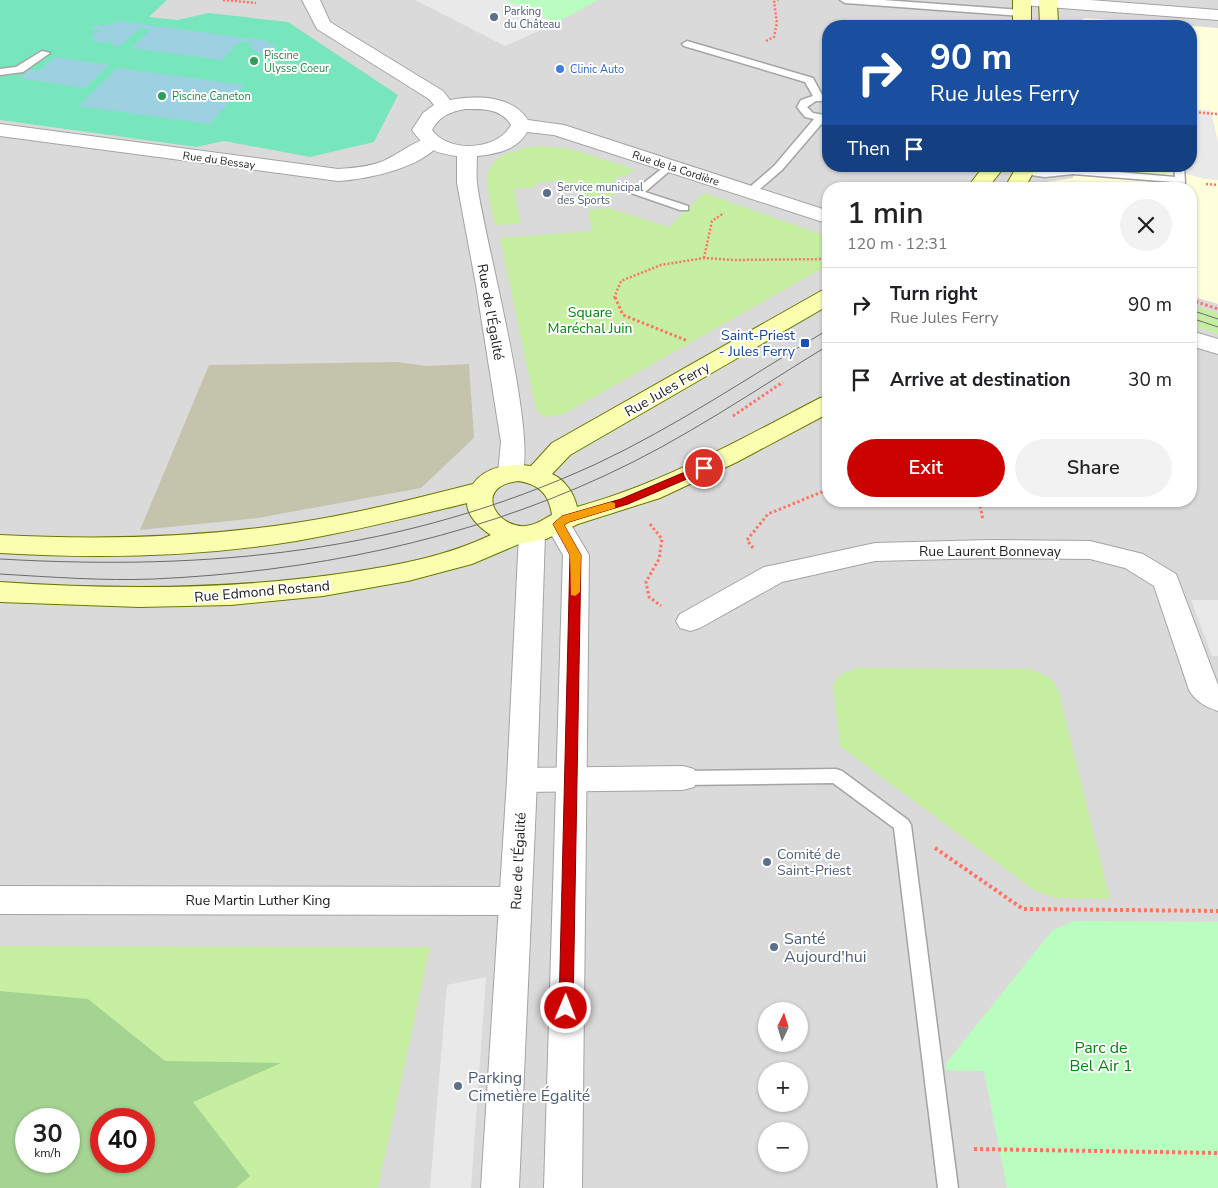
<!DOCTYPE html>
<meta charset="utf-8">
<style>
:root{--surface:#fff;--page:#f2f2f2;--text:#202124;--muted:#757577;--line:#e0e0e0;--accent:#ca0200}
body{margin:0;font-family:"Nunito Sans",sans-serif;background:var(--page);color:var(--text);height:100vh;display:flex;flex-direction:column;font-size:19px;white-space:nowrap}
*{box-sizing:border-box;margin:0}
p{font-size:16px;color:var(--muted)}
.icon{flex:none;width:28px;height:28px;fill:none;stroke:currentColor;stroke-width:2;stroke-linecap:round;stroke-linejoin:round}
.map{position:relative;flex:1;overflow:hidden}
.sheet{position:absolute;left:822px;top:182px;width:375px;height:325px;display:flex;flex-direction:column;background:var(--surface);border-radius:20px;box-shadow:0 1px 4px #0004}
.sheet>*{flex:none}
.hud{position:absolute;left:822px;top:20px;width:375px;height:152px;border-radius:20px;box-shadow:0 1px 4px #0004;background:#1a4fa0;color:#fff;overflow:hidden}
.needle{width:32px;rotate:4deg}
.tools{position:absolute;left:758px;top:1002px;display:grid;gap:10px}
.tools a{display:grid;place-items:center;width:50px;height:50px;border-radius:50%;background:var(--surface);box-shadow:0 1px 4px #0004;font-size:25px}
.speed{position:absolute;left:15px;top:1108px;display:flex;gap:10px;font-size:25px;font-weight:700;text-align:center}
.speed>*{display:grid;place-content:center;width:65px;height:65px;border-radius:50%;background:var(--surface);box-shadow:0 1px 4px #0004;line-height:1}
.speed small{font-size:12px;font-weight:400}
.speed .limit{border:8px solid #d22;background:#fff;color:#111}
.pin{position:absolute;display:grid;place-items:center;width:42px;height:42px;color:#fff;margin:-21px;border:2px solid #fff;border-radius:50%;box-shadow:0 1px 5px #0007}
.me{position:absolute;width:55px;margin:-28px;rotate:1deg;stroke-linejoin:round;filter:drop-shadow(0 0 4px #0008)}
.turn{display:flex;align-items:center;gap:18px;height:105px;padding:0 25px;font-size:22px}
.turn .icon{width:65px;height:65px;stroke-width:2.5}
.turn b{display:block;font-size:35px;line-height:42px}
.then{display:flex;align-items:center;height:48px;padding:0 25px;background:#0003;gap:10px;font-size:19px}
.round{display:grid;place-items:center;flex:none;width:52px;height:52px;border-radius:26px;background:var(--page)}
.headline{display:flex;align-items:center;justify-content:space-between;height:85px;padding:0 25px}
h1{font-size:30px;font-weight:600;line-height:38px}
.action{display:flex;gap:10px;margin-top:auto;padding:10px 25px}
.action a{flex:1;height:58px;border-radius:30px;background:var(--accent);color:#fff;font-size:20px;font-weight:600;line-height:58px;text-align:center}
.action a+a{background:var(--page);color:var(--text)}
ul{padding:0;list-style:none}
li{display:flex;align-items:center;gap:15px;height:75px;padding:0 25px;border-top:1px solid var(--line)}
li div{flex:1}
li b{display:block;font-size:19px}
li em{font-style:normal}
.map>svg:first-child{display:block}
</style>
<div class="map">
<svg width="1218" height="1188" viewBox="0 0 1218 1188">
<rect width="100%" height="100%" fill="#efebe1"/>
<!-- residential -->
<path fill="#dbdada" fill-rule="evenodd" d="M0,0H1218V1188H0ZM829,26H1191V166H829ZM829,189H1191V501H829ZM766,1011H799V1044H766ZM766,1071H799V1104H766ZM26,1119H69V1161H26ZM101,1119H144V1161H101ZM766,1131H799V1164H766Z"/>
<!-- education -->
<polygon fill="#ffffdb" points="1086,18 1218,28 1218,304 1191,296 1191,189 1037,189 1040,183 1073,178 1073,166 1191,166 1191,26 1064,26"/>
<!-- construction -->
<polygon fill="#c4c4ac" points="397,362 426,366 469,364 474,438 421,488 258,518 140,530 209,365"/>
<!-- grass -->
<g fill="#c7efa2" fill-rule="evenodd">
<path d="M536,146L567,148L634,169L628,175L617,177L610,185L618,192L606,200L586,203L582,185L562,186L561,180L536,183V187L514,189L521,224L495,225C485,175 475,156 536,146Z"/>
<polygon points="704,193 829,237 829,262 823,268 562,415 544,417 536,409 500,238 592,231 588,210 608,208 669,227"/>
<polygon points="1191,305 1218,313 1218,334 1191,325"/>
<polygon points="856,668 1030,669 1051,678 1058,689 1110,899 1055,898 1034,890 840,746 833,684 841,674"/>
<path d="M0,946L430,947L378,1188H0ZM26,1119H69V1161H26ZM101,1119H144V1161H101Z"/>
</g>
<!-- forest -->
<path fill="#a4d392" fill-rule="evenodd" d="M0,991L88,999L165,1061L281,1063L193,1102L250,1176L236,1188H0ZM26,1119H69V1161H26ZM101,1119H144V1161H101Z"/>
<!-- park -->
<g fill="#b9febf">
<polygon points="505,0 598,0 556,23"/>
<polygon points="1074,921 1218,922 1218,1188 1007,1188 984,1071 945,1070 947,1062 1052,931"/>
</g>
<!-- pitch -->
<polygon fill="#77e6bc" points="0,0 167,0 149,17 177,20 209,13 288,22 398,95 374,142 310,157 224,141 196,147 0,120"/>
<!-- parking -->
<g fill="#e9e9e9">
<polygon points="415,0 505,0 556,23 505,46"/>
<polygon points="1191,109 1211,110 1218,142 1218,180 1205,179 1168,169 1145,167 1191,166"/>
<polygon points="1191,600 1218,600 1218,656 1212,656"/>
<polygon points="486,977 471,1188 430,1188 447,985"/>
</g>
<!-- water -->
<g fill="#9dd1e1">
<polygon points="119,21 267,41 277,48 260,54 249,47 252,43 240,41 222,60 131,48 150,30 161,31 140,28 120,46 110,45 115,39 105,43 91,40 93,34 101,31 90,28 94,25 108,25"/>
<polygon points="55,57 109,65 85,88 19,78 29,69 39,71"/>
<polygon points="117,68 245,85 210,124 79,106"/>
</g>
<g fill="none" stroke-linecap="round" stroke-linejoin="round">
<!-- service casing -->
<g stroke="#a4a4a4" stroke-width="3">
<g id="service">
<polygon points="840,0 883,0 1022,10 1027,13 1022,16 845,3"/>
<polygon points="687,41 813,78 822,95 829,95 829,101 816,101 807,107 813,113 829,116 829,122 824,121 782,170 754,194 746,194 744,192 774,166 814,119 805,117 797,107 801,100 813,96 805,82 684,46 682,44"/>
<polygon points="42,51 50,53 23,72 0,75 0,69 16,67"/>
<polygon points="669,163 673,164 673,168 645,192 688,206 688,210 680,210 631,193"/>
<polygon points="1174,166 1184,166 1185,183 1073,174 1045,177 1024,174 1019,171 1024,168 1045,171 1073,168 1175,177"/>
<polygon points="836,769 842,771 908,820 911,825 958,1188 938,1188 894,828 833,783 683,785 677,783 675,778 677,773 683,771"/>
</g>
</g>
<!-- minor casing -->
<g stroke="#a4a4a4" stroke-width="2">
<g id="minor">
<polygon points="1013,0 1090,0 1218,10 1218,20 1022,5 1016,4"/>
<path d="M0,124L338,169C353,168 367,167 381,162C398,156 421,134 438,138L441,142C423,168 368,179 338,181L0,136Z"/>
<path d="M990,540L1090,541L1143,554L1176,574L1218,685V711C1206,707 1196,702 1189,690L1154,586L1125,568L1090,559L990,558L875,561L782,582L700,628L690,631L680,628L676,621L680,614L764,567L774,565L875,543Z"/>
<polygon points="683,766 694,769 698,778 694,787 683,790 522,792 511,789 507,780 511,771 522,768"/>
<polygon points="0,886 515,887 527,891 531,901 527,911 515,915 0,914"/>
</g>
</g>
<!-- tertiary casing -->
<g stroke="#a4a4a4" stroke-width="2">
<g id="tertiary">
<path d="M302,0H320L330,22L443,91L450,100C476,95 512,95 528,120L564,125L829,211V224L554,135L527,132C517,150 497,154 477,156C477,165 476,174 477,183C483,234 541,446 520,479L511,481L502,479L498,473L501,442L476,285L457,183V156C434,153 426,149 412,130L423,113L434,105L429,99L317,29ZM465,109C482,109 501,108 511,125C498,151 448,153 432,130C439,116 450,112 465,109Z"/>
<polygon points="1191,331 1218,339 1218,354 1191,346"/>
<polygon points="558,515 567,518 589,555 582,1188 544,1188 563,555 545,524 549,518"/>
<polygon points="532,525 541,528 545,534 537,780 519,1188 481,1188 507,780 519,534 523,528"/>
</g>
</g>
<!-- secondary casing -->
<g stroke="#6a7800" stroke-width="2">
<g id="secondary">
<rect x="1013" y="0" width="18" height="26"/>
<polygon points="1039,0 1057,0 1058,26 1040,26"/>
<polygon points="984,166 1005,166 987,189 966,189"/>
<polygon points="1017,166 1037,166 1024,189 1004,189"/>
<path d="M829,289V305L570,455L552,474C565,480 574,493 577,507C664,483 741,439 820,398L829,396V413L737,462L660,498L578,524L546,539L519,544L472,564L408,581L323,596L231,605L139,607L0,602V582C118,590 235,590 352,572C399,565 447,556 491,535C480,528 467,516 467,503C410,517 354,531 296,541C198,557 99,559 0,553V535C99,540 197,538 295,523C355,514 414,499 473,484C486,466 510,463 531,466L552,443L821,291ZM518,481C539,484 549,494 552,515C545,518 539,523 531,525C500,534 469,487 518,481Z"/>
</g>
</g>
<!-- path-far2 -->
<g stroke="#ff7463" stroke-width="2.5" stroke-dasharray="2 2" stroke-linecap="butt">
<polyline points="223,0 256,3"/>
<polyline points="766,41 774,37 777,23 774,2 778,0"/>
<polyline points="1191,112 1218,114"/>
<polyline points="1206,184 1218,185"/>
<polyline points="704,258 712,221 724,213"/>
<polyline points="614,298 621,281 661,265 704,258 734,260 829,259"/>
</g>
<!-- path-far1 -->
<g stroke="#ff7463" stroke-width="3" stroke-dasharray="2.5 2.5" stroke-linecap="butt">
<polyline points="615,297 623,315 688,341"/>
<polyline points="1191,300 1218,309"/>
<polyline points="733,416 783,382"/>
<polyline points="979,501 983,520"/>
<polyline points="650,524 662,539 659,559 646,582 649,597 661,606"/>
<polyline points="753,548 747,540 768,514 829,489"/>
</g>
<!-- path -->
<g stroke="#ff7463" stroke-width="4" stroke-dasharray="3 3" stroke-linecap="butt">
<polyline points="935,848 1023,909 1218,911"/>
<polyline points="974,1149 1218,1153"/>
</g>
<!-- service -->
<use href="#service" fill="#fff" fill-rule="evenodd"/>
<!-- minor -->
<use href="#minor" fill="#fff" fill-rule="evenodd"/>
<!-- tertiary -->
<use href="#tertiary" fill="#fff" fill-rule="evenodd"/>
<!-- secondary -->
<use href="#secondary" fill="#faffb0" fill-rule="evenodd"/>
<!-- tram -->
<g stroke="#6b6b6b" stroke-width="1">
<polyline points="1191,310 1218,319"/>
<polyline points="1191,318 1218,327"/>
<path d="M0,559C210,571 402,553 596,464C677,426 752,375 829,329"/>
<path d="M0,574C51,577 103,581 154,579C309,572 463,541 604,476C683,440 755,390 829,345"/>
</g>
</g>
<!-- route -->
<polygon fill="#ca0200" stroke="#830100" points="704,464 708,465 708,470 628,504 569,522 564,525 581,555 573,1008 571,1013 566,1015 561,1013 559,1008 570,555 553,524 562,516 621,499"/>
<!-- slow -->
<polygon fill="#f59e0b" points="611,502 615,503 615,508 569,522 564,525 581,555 580,592 575,596 571,595 570,555 553,524 562,516"/>
<!-- markers -->
<g fill="#5c6f8a" stroke="#fff" stroke-width="2">
<circle cx="494" cy="17" r="5"/>
<circle cx="547" cy="193" r="5"/>
<circle cx="767" cy="862" r="5"/>
<circle cx="774" cy="947" r="5"/>
<circle cx="458" cy="1086" r="5"/>
</g>
<g fill="#2e9e5b" stroke="#fff" stroke-width="2">
<circle cx="254" cy="61" r="5"/>
<circle cx="162" cy="96" r="5"/>
</g>
<circle fill="#3f7fe0" stroke="#fff" stroke-width="2" cx="560" cy="69" r="5"/>
<rect fill="#1a4fb4" stroke="#fff" stroke-width="2" x="800" y="338" width="10" height="10" rx="2.5"/>
<g text-anchor="middle" stroke-width="4" stroke-linejoin="round" paint-order="stroke">
<!-- far-service labels -->
<g font-size="11" fill="#4e5e75" stroke="#fff" text-anchor="start">
<text x="504" y="15">Parking<tspan x="504" dy="13">du Château</tspan></text>
<text x="557" y="191">Service municipal<tspan x="557" dy="13">des Sports</tspan></text>
</g>
<!-- far-leisure labels -->
<g font-size="11" fill="#27864d" stroke="#fff" text-anchor="start">
<text x="264" y="59">Piscine<tspan x="264" dy="13">Ulysse Coeur</tspan></text>
<text x="172" y="100">Piscine Caneton</text>
</g>
<!-- far-shop labels -->
<g font-size="11" fill="#366cbe" stroke="#fff" text-anchor="start">
<text x="570" y="73">Clinic Auto</text>
</g>
<!-- far-street labels -->
<g font-size="11" fill="#1d1d1d" stroke="#fff">
<text transform="translate(219 160) rotate(8)" y="4">Rue du Bessay</text>
<text transform="translate(676 168) rotate(18)" y="4">Rue de la Cordière</text>
</g>
<!-- street labels -->
<g font-size="14" fill="#1d1d1d" stroke="#fff">
<text transform="translate(491 312) rotate(80)" y="5">Rue de l'Égalité</text>
<text transform="translate(667 389) rotate(-30)" y="5">Rue Jules Ferry</text>
<text x="990" y="556">Rue Laurent Bonnevay</text>
<text transform="translate(262 591) rotate(-5)" y="5">Rue Edmond Rostand</text>
<text transform="translate(518 861) rotate(-87)" y="5">Rue de l'Égalité</text>
<text x="258" y="905">Rue Martin Luther King</text>
</g>
<!-- park labels -->
<g font-size="14" fill="#01840d" stroke="#fff">
<text x="590" y="317">Square<tspan x="590" dy="16">Maréchal Juin</tspan></text>
</g>
<!-- transit labels -->
<g font-size="14" fill="#164399" stroke="#fff" text-anchor="end">
<text x="795" y="340">Saint-Priest<tspan x="795" dy="16">- Jules Ferry</tspan></text>
</g>
<!-- service labels -->
<g font-size="14" fill="#4e5e75" stroke="#fff" text-anchor="start">
<text x="777" y="859">Comité de<tspan x="777" dy="16">Saint-Priest</tspan></text>
</g>
<!-- near-service labels -->
<g font-size="16" fill="#4e5e75" stroke="#fff" text-anchor="start">
<text x="784" y="944">Santé<tspan x="784" dy="18">Aujourd'hui</tspan></text>
<text x="468" y="1083">Parking<tspan x="468" dy="18">Cimetière Égalité</tspan></text>
</g>
<!-- near-park labels -->
<g font-size="16" fill="#01840d" stroke="#fff">
<text x="1101" y="1053">Parc de<tspan x="1101" dy="18">Bel Air 1</tspan></text>
</g>
</g>
</svg>
<div class="tools">
<a><svg class="needle" viewBox="-14 -14 28 28"><path d="M0-13l5 13h-10z" fill="#e53935"/><path d="M0 13l5-13h-10z" fill="#757577"/></svg></a>
<a>+</a>
<a>−</a>
</div>
<div class="speed"><div>30<small>km/h</small></div><div class="limit">40</div></div>
<div class="pin" style="left:704px;top:468px;background:#d93025"><svg class="icon" aria-label="arrive" viewBox="0 0 24 24"><path d="M6 21V4h12l-3 4 3 4H6"/></svg></div>
<svg class="me" style="left:566px;top:1008px" viewBox="-20 -20 40 40"><circle r="17" fill="#ca0200" stroke="#fff" stroke-width="3"/><path d="M0-11L8 9 0 5-8 9z" fill="#fff"/></svg>
<div class="hud">
<div class="turn"><svg class="icon" aria-label="right" viewBox="0 0 24 24"><path d="M7 20v-9h11M14 6l5 5-5 5"/></svg><div><b>90 m</b>Rue Jules Ferry</div></div>
<div class="then">Then<svg class="icon" aria-label="arrive" viewBox="0 0 24 24"><path d="M6 21V4h12l-3 4 3 4H6"/></svg></div>
</div>
<section class="sheet">
<div class="headline"><div><h1>1 min</h1><p>120 m · 12:31</p></div><a class="round"><svg class="icon" aria-label="close" viewBox="0 0 24 24"><path d="M6 6l12 12M18 6L6 18"/></svg></a></div>
<ul>
<li><svg class="icon" aria-label="right" viewBox="0 0 24 24"><path d="M7 20v-9h11M14 6l5 5-5 5"/></svg><div><b>Turn right</b><p>Rue Jules Ferry</p></div><em>90 m</em></li>
<li><svg class="icon" aria-label="arrive" viewBox="0 0 24 24"><path d="M6 21V4h12l-3 4 3 4H6"/></svg><div><b>Arrive at destination</b></div><em>30 m</em></li>
</ul>
<div class="action"><a>Exit</a><a>Share</a></div>
</section>
</div>
